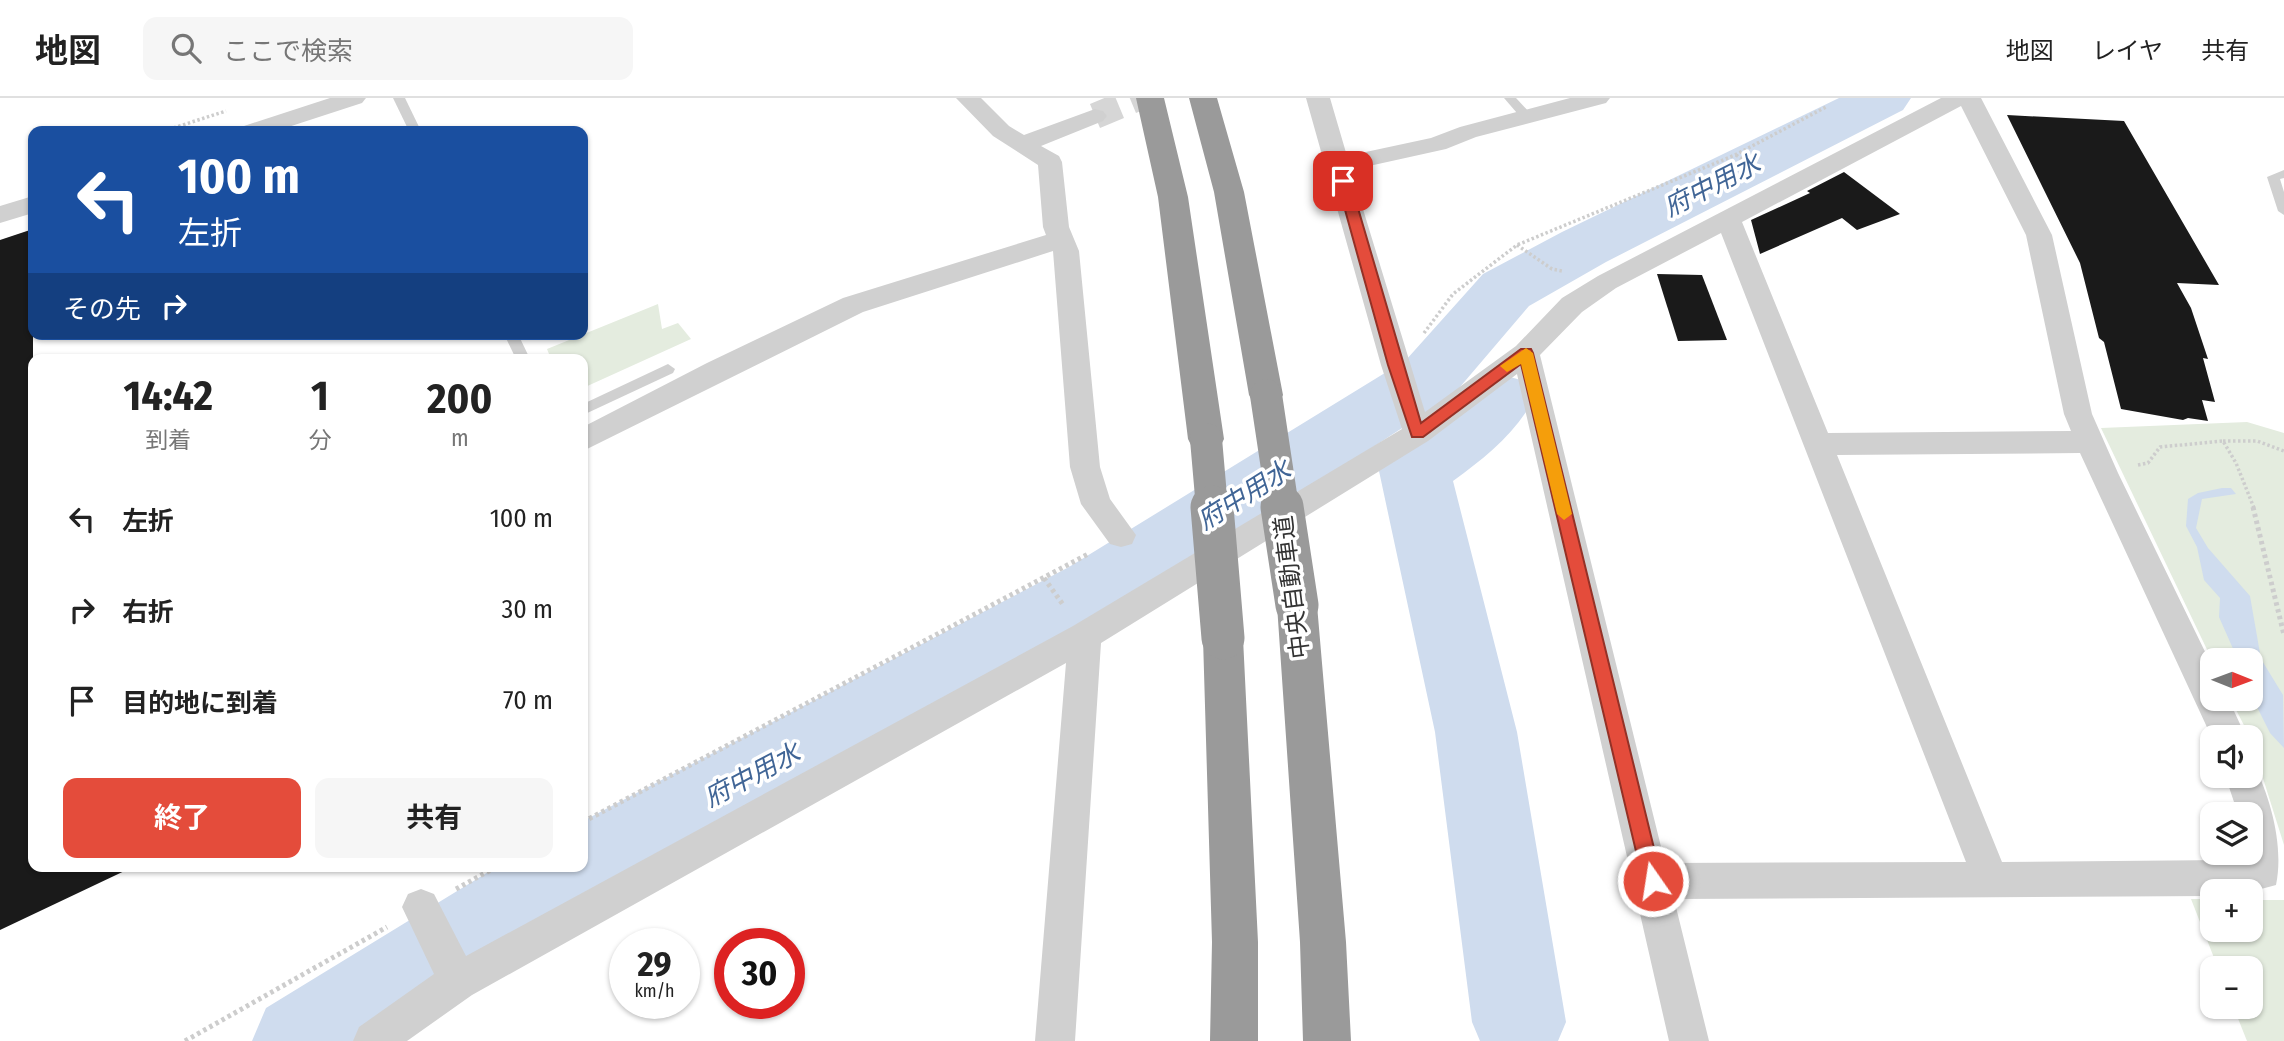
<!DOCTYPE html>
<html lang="ja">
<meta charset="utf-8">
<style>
:root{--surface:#fff;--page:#f6f6f6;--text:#222;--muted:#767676;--line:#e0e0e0;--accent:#e44c3b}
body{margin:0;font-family:"Fira Sans Condensed","Noto Sans JP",sans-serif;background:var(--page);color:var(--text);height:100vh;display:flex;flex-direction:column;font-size:26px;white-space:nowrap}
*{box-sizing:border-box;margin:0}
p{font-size:23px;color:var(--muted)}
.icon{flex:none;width:38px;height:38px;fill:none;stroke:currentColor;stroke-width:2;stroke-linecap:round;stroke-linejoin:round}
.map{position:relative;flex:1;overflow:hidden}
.drawer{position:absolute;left:28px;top:256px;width:560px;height:518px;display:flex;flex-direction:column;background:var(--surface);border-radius:14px;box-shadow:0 2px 5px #0004}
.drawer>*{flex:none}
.banner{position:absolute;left:28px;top:28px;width:560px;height:214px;border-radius:14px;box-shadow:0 2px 5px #0004;background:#1a4fa0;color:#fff;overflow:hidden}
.needle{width:46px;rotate:91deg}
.buttons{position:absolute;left:2200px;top:550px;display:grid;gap:14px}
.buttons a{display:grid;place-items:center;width:63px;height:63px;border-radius:14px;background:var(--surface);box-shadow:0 2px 5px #0004;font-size:35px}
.speed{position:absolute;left:609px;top:830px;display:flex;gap:14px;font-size:35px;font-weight:700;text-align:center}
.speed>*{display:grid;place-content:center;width:91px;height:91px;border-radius:50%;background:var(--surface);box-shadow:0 2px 5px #0004;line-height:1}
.speed small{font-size:18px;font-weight:400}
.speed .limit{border:10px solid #d22;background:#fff;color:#111}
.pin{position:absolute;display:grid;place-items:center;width:60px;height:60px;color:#fff;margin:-30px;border-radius:14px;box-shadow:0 4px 10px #0006}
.me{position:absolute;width:77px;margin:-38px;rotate:347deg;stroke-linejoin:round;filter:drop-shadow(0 0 5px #0008)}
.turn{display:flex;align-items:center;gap:24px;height:147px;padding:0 35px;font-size:32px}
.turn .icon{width:91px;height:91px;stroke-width:2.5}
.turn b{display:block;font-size:49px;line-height:60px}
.then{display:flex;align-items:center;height:66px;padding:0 35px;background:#0003;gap:14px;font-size:26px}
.eta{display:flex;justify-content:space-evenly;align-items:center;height:119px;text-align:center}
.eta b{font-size:42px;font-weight:700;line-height:49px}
.action{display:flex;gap:14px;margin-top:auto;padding:14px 35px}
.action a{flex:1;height:80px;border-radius:14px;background:var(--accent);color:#fff;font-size:28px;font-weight:700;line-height:80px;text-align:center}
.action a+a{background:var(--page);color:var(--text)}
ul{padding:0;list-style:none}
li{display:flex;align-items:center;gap:21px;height:91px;padding:0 35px}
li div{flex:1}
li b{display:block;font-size:26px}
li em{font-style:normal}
header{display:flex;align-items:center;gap:42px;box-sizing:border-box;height:98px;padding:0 35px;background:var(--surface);border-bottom:2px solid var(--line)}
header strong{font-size:33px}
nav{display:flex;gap:38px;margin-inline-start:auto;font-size:24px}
.search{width:490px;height:63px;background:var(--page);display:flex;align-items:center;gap:18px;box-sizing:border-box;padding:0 24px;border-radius:14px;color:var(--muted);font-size:26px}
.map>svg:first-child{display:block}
</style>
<header>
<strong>地図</strong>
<div class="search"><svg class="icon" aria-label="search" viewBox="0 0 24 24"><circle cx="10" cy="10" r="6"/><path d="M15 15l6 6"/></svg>ここで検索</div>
<nav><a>地図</a><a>レイヤ</a><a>共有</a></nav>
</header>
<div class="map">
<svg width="2284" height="943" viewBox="0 0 2284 943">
<rect width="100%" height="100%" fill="#fff"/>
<!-- green -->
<g fill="#e4ecdf">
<polygon points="658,206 662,231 678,225 691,241 583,290 583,261 551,261 547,251"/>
<polygon points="2247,324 2284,335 2284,747 2250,639 2230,600 2250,600 2250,562 2212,562 2101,330"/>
<polygon points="2191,801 2212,801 2212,831 2250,831 2251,802 2284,802 2284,943 2247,943 2233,908 2250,908 2250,870 2218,870"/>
</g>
<!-- water -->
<polygon fill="#cfdcee" points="2222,390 2231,390 2236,396 2202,401 2196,430 2208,450 2250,498 2261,561 2283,597 2284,650 2270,635 2251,597 2250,562 2238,562 2219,519 2220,500 2204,482 2197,449 2186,428 2188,401 2198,395"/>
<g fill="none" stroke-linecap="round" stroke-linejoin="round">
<!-- river -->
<g fill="#cfdcee" fill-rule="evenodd">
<polygon points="1839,0 1911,0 1903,12 1606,164 1529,208 1454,296 1123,513 579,817 384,943 252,943 266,910 498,768 583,768 583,723 1069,469 1406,262 1483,176 1562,134"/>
<path d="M1500,276L1524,283L1534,301C1514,337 1486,359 1453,383L1517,634L1566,924L1558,943H1480L1472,924L1435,634L1379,373L1390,353L1444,316L1476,283Z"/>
</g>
</g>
<!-- building -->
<g fill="#1a1a1a">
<polygon points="2007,17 2124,23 2219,187 2177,185 2191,210 2208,261 2203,260 2215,304 2202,302 2208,323 2188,320 2183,322 2121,311 2104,244 2099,240 2080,165"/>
<polygon points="1844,74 1900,116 1857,132 1842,120 1760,156 1751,122 1810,95 1807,93"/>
<polygon points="33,131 33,768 135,768 0,832 0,142"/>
<polygon points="1657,176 1702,177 1727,242 1678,243"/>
</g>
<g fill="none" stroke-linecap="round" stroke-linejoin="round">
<!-- street-tunnel -->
<polyline stroke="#d6d6d6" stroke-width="26" stroke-dasharray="26 13" stroke-linecap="butt" points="1095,18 1138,0"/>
<!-- path-far1 -->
<g stroke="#cdcdcd" stroke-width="3.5" stroke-dasharray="2.5 2.5" stroke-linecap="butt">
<polyline points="164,33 226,13"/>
<polyline points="1736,57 1758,72"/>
<polyline points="1517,147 1552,171 1562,173"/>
<polyline points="1424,235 1453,196 1517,147 1735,57 1826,9"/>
<polyline points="2223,343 2257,343 2284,353"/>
<polyline points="2138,367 2148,365 2160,349 2223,343 2236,365 2254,410"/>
</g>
<!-- path -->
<g stroke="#cdcdcd" stroke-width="5" stroke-dasharray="3.5 3.5" stroke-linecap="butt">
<polyline points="2253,409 2284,537"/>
<polyline points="1044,480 1064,508"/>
<polyline points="583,724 1090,455"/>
<polyline points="456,791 498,768"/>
<polyline points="185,943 387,829"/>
</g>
<!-- lane -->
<g fill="#d0d0d0" fill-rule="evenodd">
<polygon points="393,0 405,0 421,33 409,33"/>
<polygon points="1504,0 1516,0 1531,16 1531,22 1523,22"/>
<polygon points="2284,72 2284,80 2280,81 2284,94 2284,117 2278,113 2267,79"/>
<polygon points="504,236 518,236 530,261 516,261"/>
<polygon points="668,266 675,271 673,275 583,317 583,306"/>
</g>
<!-- street -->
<g fill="#d0d0d0" fill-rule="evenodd">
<polygon points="330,0 366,0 362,5 276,33 240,33 244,28"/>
<polygon points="956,0 981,0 1009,28 1024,37 1095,11 1103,13 1107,18 1103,23 1041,48 1059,58 1062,64 1069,129 1079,153 1100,369 1110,401 1136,437 1132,446 1121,449 1110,446 1081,406 1070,369 1053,153 863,214 583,353 583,329 707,265 843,200 1046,137 1043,129 1038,67 993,38"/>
<path d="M1306,0H1330L1347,58L1431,40L1460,29L1570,0H1610L1606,5L1476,39L1446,51L1351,72L1425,314L1516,248L1562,200L1598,178L1941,0H1981L2052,137L2092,316L2118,375L2212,568V600H2228L2246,639L2212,640L2080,355L1837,357L2002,764L2225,762L2245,760V754H2250V716H2238L2225,677H2250V664L2254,666C2271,702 2284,748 2276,787L2250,794L2212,793V798L1674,801L1709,943H1669L1517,276L1428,343L1101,545L1075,943H1035L1066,565L472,897L407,943H353L359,929L434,876L402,809L408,796L421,791L434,796L466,858L1073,528L1402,331L1381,267ZM1961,8L2026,137L2064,316L2071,333L1828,335L1742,124ZM1721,135L1966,764L1665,765L1540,257L1582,214L1616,190Z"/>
<polygon points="33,98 33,115 0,125 0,108"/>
</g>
<!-- highway -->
<g fill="#9a9a9a" fill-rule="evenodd">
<polygon points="1136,0 1164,0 1188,99 1224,341 1219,351 1206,355 1193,351 1188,341 1158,99"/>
<polygon points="1189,0 1217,0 1244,94 1283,297 1278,306 1266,310 1254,306 1249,297 1214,94"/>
<polygon points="1297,491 1311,495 1317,507 1346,844 1351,943 1303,943 1300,844 1277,507 1283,495"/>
<polygon points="1223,523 1237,528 1243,540 1258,844 1258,943 1210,943 1212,844 1203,540 1209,528"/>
</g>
<!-- highway-bridge-far1 -->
<g stroke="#9a9a9a" stroke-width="32">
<polyline points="1266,297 1283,410"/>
<polyline points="1206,341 1212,410"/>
</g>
<!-- highway-bridge -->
<g stroke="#9a9a9a" stroke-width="43">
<polyline points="1212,409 1223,540"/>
<polyline points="1282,409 1297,507"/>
</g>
</g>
<!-- route -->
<polygon fill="#e44c3b" stroke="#943126" stroke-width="2" points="1343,79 1350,83 1421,325 1521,251 1531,251 1533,255 1662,783 1659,789 1653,792 1646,789 1643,783 1521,266 1423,339 1412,339 1388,267 1337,83"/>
<!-- slow -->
<polygon fill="#f59e0b" points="1526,250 1533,255 1572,416 1564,422 1557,416 1521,266 1507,274 1500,268"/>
<g text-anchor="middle" stroke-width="7" stroke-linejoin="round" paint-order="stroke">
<!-- street labels -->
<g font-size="24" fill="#333" stroke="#fff">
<text transform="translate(1292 489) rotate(-97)" y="8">中央自動車道</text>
</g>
<!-- water labels -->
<g font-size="26" font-style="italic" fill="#406596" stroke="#fff">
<text transform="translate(1712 87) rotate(-27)" y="9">府中用水</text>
<text transform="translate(1244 397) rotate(-32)" y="9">府中用水</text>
<text transform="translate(752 677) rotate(-28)" y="9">府中用水</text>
</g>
</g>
</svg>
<div class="buttons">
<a><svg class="needle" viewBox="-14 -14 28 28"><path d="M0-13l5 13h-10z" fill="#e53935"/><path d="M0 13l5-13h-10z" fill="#767676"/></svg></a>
<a><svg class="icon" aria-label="sound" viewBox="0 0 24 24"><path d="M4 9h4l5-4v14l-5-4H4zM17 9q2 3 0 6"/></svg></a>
<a><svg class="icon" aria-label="layers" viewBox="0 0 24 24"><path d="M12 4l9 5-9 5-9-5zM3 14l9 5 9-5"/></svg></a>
<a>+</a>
<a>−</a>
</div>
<div class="speed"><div>29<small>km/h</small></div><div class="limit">30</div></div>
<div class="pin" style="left:1343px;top:83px;background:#d93025"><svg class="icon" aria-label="arrive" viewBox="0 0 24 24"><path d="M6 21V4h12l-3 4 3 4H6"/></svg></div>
<svg class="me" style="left:1653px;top:783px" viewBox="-20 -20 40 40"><circle r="17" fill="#e44c3b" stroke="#fff" stroke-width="3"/><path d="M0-11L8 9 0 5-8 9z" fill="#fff"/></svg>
<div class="banner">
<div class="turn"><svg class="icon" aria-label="left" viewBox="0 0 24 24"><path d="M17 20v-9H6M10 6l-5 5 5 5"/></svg><div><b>100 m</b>左折</div></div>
<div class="then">その先<svg class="icon" aria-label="right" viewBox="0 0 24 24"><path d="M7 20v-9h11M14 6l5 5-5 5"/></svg></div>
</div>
<section class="drawer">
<div class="eta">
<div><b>14:42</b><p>到着</p></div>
<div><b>1</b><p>分</p></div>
<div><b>200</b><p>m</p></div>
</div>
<ul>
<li><svg class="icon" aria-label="left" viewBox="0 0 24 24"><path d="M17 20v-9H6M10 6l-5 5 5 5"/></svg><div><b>左折</b></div><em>100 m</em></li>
<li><svg class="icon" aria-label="right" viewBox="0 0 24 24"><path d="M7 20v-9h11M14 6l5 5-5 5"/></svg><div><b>右折</b></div><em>30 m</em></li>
<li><svg class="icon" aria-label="arrive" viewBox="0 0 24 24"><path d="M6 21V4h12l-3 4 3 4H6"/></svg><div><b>目的地に到着</b></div><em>70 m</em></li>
</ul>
<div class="action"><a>終了</a><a>共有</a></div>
</section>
</div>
